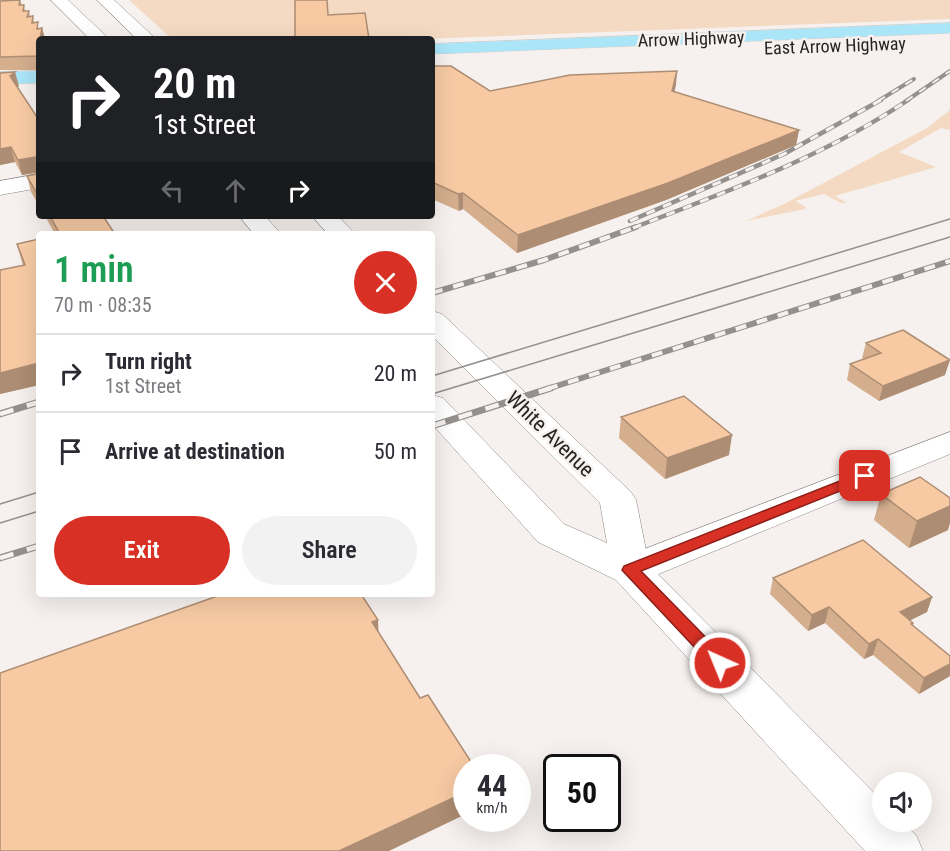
<!DOCTYPE html>
<meta charset="utf-8">
<style>
:root{--surface:#fff;--page:#f2f2f3;--text:#2b2b33;--muted:#7c7c81;--line:#e1e1e2;--accent:#d93025}
body{margin:0;font-family:"Roboto Condensed",sans-serif;background:var(--page);color:var(--text);height:100vh;display:flex;flex-direction:column;font-size:22px;white-space:nowrap}
*{box-sizing:border-box;margin:0}
p{font-size:20px;color:var(--muted)}
.icon{flex:none;width:33px;height:33px;fill:none;stroke:currentColor;stroke-width:2;stroke-linecap:round;stroke-linejoin:round}
.map{position:relative;flex:1;overflow:hidden}
.details{position:absolute;left:36px;top:231px;width:399px;height:366px;display:flex;flex-direction:column;background:var(--surface);border-radius:6px;box-shadow:0 6px 24px #0002}
.details>*{flex:none}
.hud{position:absolute;left:36px;top:36px;width:399px;height:183px;border-radius:6px;box-shadow:0 6px 24px #0002;background:#202124;color:#fff;overflow:hidden}
.controls{position:absolute;left:872px;top:772px;display:grid;gap:12px}
.controls a{display:grid;place-items:center;width:60px;height:60px;border-radius:50%;background:var(--surface);box-shadow:0 6px 24px #0002;font-size:30px}
.speed{position:absolute;left:453px;top:754px;display:flex;gap:12px;font-size:30px;font-weight:700;text-align:center}
.speed>*{display:grid;place-content:center;width:78px;height:78px;border-radius:50%;background:var(--surface);box-shadow:0 6px 24px #0002;line-height:1}
.speed small{font-size:15px;font-weight:400}
.speed .limit{border:3px solid #111;border-radius:9px;background:#fff;color:#111}
.pin{position:absolute;display:grid;place-items:center;width:51px;height:51px;color:#fff;margin:-26px;border-radius:12px;box-shadow:0 3px 9px #0006}
.me{position:absolute;width:66px;margin:-33px;rotate:316deg;stroke-linejoin:round;filter:drop-shadow(0 0 4px #0008)}
.turn{display:flex;align-items:center;gap:21px;height:126px;padding:0 18px;font-size:27px}
.turn .icon{width:78px;height:78px;stroke-width:2.5}
.turn b{display:block;font-size:42px;line-height:51px}
.lanes{display:flex;align-items:center;height:57px;padding:0 18px;background:#0003;justify-content:center;gap:30px;direction:ltr}
.lanes .off{opacity:.35}
.round{display:grid;place-items:center;flex:none;width:63px;height:63px;border-radius:32px;background:var(--page)}
.head{display:flex;align-items:center;justify-content:space-between;height:102px;padding:0 18px}
h1{font-size:36px;font-weight:600;line-height:45px;color:#1e9e55}
.cta{display:flex;gap:12px;margin-top:auto;padding:12px 18px}
.cta a{flex:1;height:69px;border-radius:36px;background:var(--accent);color:#fff;font-size:24px;font-weight:600;line-height:69px;text-align:center}
.cta a+a{background:var(--page);color:var(--text)}
ul{padding:0;list-style:none}
li{display:flex;align-items:center;gap:18px;height:78px;padding:0 18px;border-top:2px solid var(--line)}
li div{flex:1}
li b{display:block;font-size:22px}
li em{font-style:normal}
.map>svg:first-child{display:block}
</style>
<div class="map">
<svg width="950" height="851" viewBox="0 0 950 851">
<rect width="100%" height="100%" fill="#f6f1ee"/>
<!-- green -->
<g fill="#f5dac3">
<polygon points="129,0 950,0 950,19 422,39 172,39"/>
<polygon points="950,110 950,130 941,128 899,152 936,167 835,196 847,203 841,203 824,194 795,201 806,207 805,209 746,221 784,204 927,128"/>
</g>
<g fill="none" stroke-linecap="round" stroke-linejoin="round">
<!-- street casing -->
<g stroke="#8c8885" stroke-width="1">
<g id="street">
<polygon points="39,174 39,188 0,195 0,181"/>
<polygon points="950,432 950,454 644,580 630,584 616,580 611,570 616,560"/>
</g>
</g>
<!-- secondary casing -->
<g stroke="#8c8885" stroke-width="1">
<g id="secondary">
<polygon points="51,0 68,0 109,39 90,39"/>
<polygon points="97,0 114,0 156,39 137,39"/>
<polygon points="239,216 265,216 281,234 254,234"/>
<polygon points="312,216 338,216 355,234 328,234"/>
<polygon points="432,311 442,314 631,492 636,500 649,565 882,801 882,822 903,822 916,835 923,851 865,851 616,580 538,542 432,424 432,395 443,398 564,524 607,543 600,503 432,336"/>
</g>
</g>
<!-- primary casing -->
<g stroke="#cfcfce" stroke-width="1">
<g id="primary">
<polygon points="950,23 950,33 432,54 432,44"/>
<polygon points="39,71 39,83 0,84 0,72"/>
</g>
</g>
<!-- street -->
<use href="#street" fill="#fff" fill-rule="evenodd"/>
<!-- secondary -->
<use href="#secondary" fill="#fff" fill-rule="evenodd"/>
<!-- primary -->
<use href="#primary" fill="#aae5f8" fill-rule="evenodd"/>
<!-- tram -->
<g stroke="#93908e" stroke-width="1.5">
<polyline points="432,376 950,219"/>
<polyline points="432,394 950,237"/>
<polyline points="0,504 39,492"/>
<polyline points="0,523 39,511"/>
</g>
<!-- rail-far3 casing -->
<g stroke="#93908e" stroke-width="4">
<g id="rail-far3">
<polyline points="878,101 914,79"/>
<polyline points="906,101 950,71"/>
</g>
</g>
<!-- rail-far2 casing -->
<g stroke="#93908e" stroke-width="4.5">
<g id="rail-far2">
<polyline points="630,221 784,154 881,100"/>
<path d="M633,228C725,192 826,156 908,100"/>
</g>
</g>
<!-- rail-far1 casing -->
<g stroke="#93908e" stroke-width="6">
<g id="rail-far1">
<polyline points="432,293 544,260 636,227"/>
<polyline points="547,389 950,261"/>
</g>
</g>
<!-- rail casing -->
<g stroke="#93908e" stroke-width="7">
<g id="rail">
<polyline points="0,414 39,402"/>
<polyline points="432,426 551,388"/>
<polyline points="0,558 39,546"/>
</g>
</g>
<!-- rail-far3 -->
<use href="#rail-far3" stroke="#f6f1ee" stroke-width="2" stroke-dasharray="8" stroke-linecap="butt"/>
<!-- rail-far2 -->
<use href="#rail-far2" stroke="#f6f1ee" stroke-width="3" stroke-dasharray="9" stroke-linecap="butt"/>
<!-- rail-far1 -->
<use href="#rail-far1" stroke="#f6f1ee" stroke-width="4" stroke-dasharray="11" stroke-linecap="butt"/>
<!-- rail -->
<use href="#rail" stroke="#f6f1ee" stroke-width="4.5" stroke-dasharray="14" stroke-linecap="butt"/>
</g>
<!-- wall -->
<g fill="#d4ae8d">
<polygon points="20,0 22,5 24,5 25,11 29,11 30,17 33,16 34,22 39,29 42,28 45,39 39,39 39,70 0,70 0,1"/>
<polygon points="432,66 490,91 677,71 674,92 799,130 796,145 666,200 517,253 463,209 459,211 432,199"/>
<polygon points="0,73 19,86 17,87 39,120 39,206 31,192 27,176 37,174 37,173 22,175 15,162 0,165"/>
<polygon points="45,216 103,216 115,234 55,234"/>
<polygon points="39,239 39,385 0,394 0,270 23,266 17,244"/>
<polygon points="866,343 945,375 879,401 847,380 850,364 865,359 862,358"/>
<polygon points="621,417 729,455 665,479 619,438"/>
<polygon points="881,494 948,530 909,548 874,520"/>
<polygon points="773,578 932,597 927,612 910,620 950,676 919,694 873,655 864,659 825,623 808,631 770,594"/>
</g>
<!-- shaded-wall -->
<g fill="#ad8d73">
<polygon points="42,28 45,39 40,39"/>
<polygon points="677,71 676,85 671,106 672,91"/>
<polygon points="15,72 19,86 13,90 10,76"/>
<polygon points="799,130 796,145 666,200 517,253 518,235"/>
<polygon points="11,147 15,162 0,165 0,149"/>
<polygon points="37,157 39,172 22,175 18,160"/>
<polygon points="463,193 463,209 459,211 458,194"/>
<polygon points="950,360 945,375 879,401 883,386"/>
<polygon points="39,363 39,385 0,394 0,373"/>
<polygon points="732,435 729,455 665,479 667,458"/>
<polygon points="950,506 950,523 948,530 909,548 917,521"/>
<polygon points="932,597 927,612 895,628 900,612"/>
<polygon points="829,607 825,623 808,631 812,615"/>
<polygon points="378,620 379,642 372,622"/>
<polygon points="878,639 873,655 864,659 869,644"/>
<polygon points="950,664 950,676 919,694 924,678"/>
<polygon points="466,792 466,814 389,851 339,851"/>
</g>
<!-- building -->
<g fill="#f7caa4" stroke="#ad8d73" stroke-width="1.5">
<polygon points="20,0 19,5 24,5 23,11 29,11 27,17 33,16 32,23 38,22 37,29 42,28 40,39 39,39 38,56 0,57 0,1"/>
<polygon points="295,0 327,0 328,15 365,13 369,39 295,39"/>
<polygon points="432,66 451,66 490,91 570,75 677,71 672,91 799,130 668,183 518,235 463,193 458,194 432,182"/>
<polygon points="15,72 10,76 39,120 39,197 27,176 37,174 37,157 18,160 11,147 0,149 0,73"/>
<polygon points="50,216 103,216 115,234 60,234"/>
<polygon points="39,239 39,363 0,373 0,270 25,265 17,244"/>
<polygon points="903,330 950,360 883,386 850,364 881,353 866,343"/>
<polygon points="684,396 732,435 667,458 621,417"/>
<polygon points="920,477 950,498 950,506 917,521 881,494"/>
<polygon points="863,540 932,597 900,612 913,623 911,624 950,656 950,664 924,678 878,639 869,644 829,607 812,615 773,578"/>
<polygon points="223,594 361,594 378,620 372,622 420,698 428,695 475,768 466,768 466,792 339,851 0,851 0,673"/>
</g>
<!-- route -->
<polygon fill="#d93025" stroke="#8d1f18" stroke-width="1.5" points="865,471 870,473 872,476 870,479 641,571 726,658 729,663 726,668 720,670 714,668 622,570 624,566"/>
<g text-anchor="middle" stroke-width="5" stroke-linejoin="round" paint-order="stroke">
<!-- far-street labels -->
<g font-size="18" fill="#252422" stroke="#f6f1ee">
<text transform="translate(691 39) rotate(-2)" y="6">Arrow Highway</text>
<text transform="translate(835 46) rotate(-2)" y="6">East Arrow Highway</text>
</g>
<!-- street labels -->
<g font-size="21" fill="#252422" stroke="#f6f1ee">
<text transform="translate(550 434) rotate(44)" y="7">White Avenue</text>
</g>
</g>
</svg>
<div class="controls">
<a><svg class="icon" aria-label="sound" viewBox="0 0 24 24"><path d="M4 9h4l5-4v14l-5-4H4zM17 9q2 3 0 6"/></svg></a>
</div>
<div class="speed"><div>44<small>km/h</small></div><div class="limit">50</div></div>
<div class="pin" style="left:865px;top:476px;background:#d93025"><svg class="icon" aria-label="arrive" viewBox="0 0 24 24"><path d="M6 21V4h12l-3 4 3 4H6"/></svg></div>
<svg class="me" style="left:720px;top:663px" viewBox="-20 -20 40 40"><circle r="17" fill="#d93025" stroke="#fff" stroke-width="3"/><path d="M0-11L8 9 0 5-8 9z" fill="#fff"/></svg>
<div class="hud">
<div class="turn"><svg class="icon" aria-label="right" viewBox="0 0 24 24"><path d="M7 20v-9h11M14 6l5 5-5 5"/></svg><div><b>20 m</b>1st Street</div></div>
<div class="lanes"><svg class="icon off" aria-label="left" viewBox="0 0 24 24"><path d="M17 20v-9H6M10 6l-5 5 5 5"/></svg><svg class="icon off" aria-label="ahead" viewBox="0 0 24 24"><path d="M12 20V5M6 11l6-6 6 6"/></svg><svg class="icon" aria-label="right" viewBox="0 0 24 24"><path d="M7 20v-9h11M14 6l5 5-5 5"/></svg></div>
</div>
<section class="details">
<div class="head"><div><h1>1 min</h1><p>70 m · 08:35</p></div><a class="round" style="background:#d93025;color:#fff"><svg class="icon" aria-label="close" viewBox="0 0 24 24"><path d="M6 6l12 12M18 6L6 18"/></svg></a></div>
<ul>
<li><svg class="icon" aria-label="right" viewBox="0 0 24 24"><path d="M7 20v-9h11M14 6l5 5-5 5"/></svg><div><b>Turn right</b><p>1st Street</p></div><em>20 m</em></li>
<li><svg class="icon" aria-label="arrive" viewBox="0 0 24 24"><path d="M6 21V4h12l-3 4 3 4H6"/></svg><div><b>Arrive at destination</b></div><em>50 m</em></li>
</ul>
<div class="cta"><a>Exit</a><a>Share</a></div>
</section>
</div>
